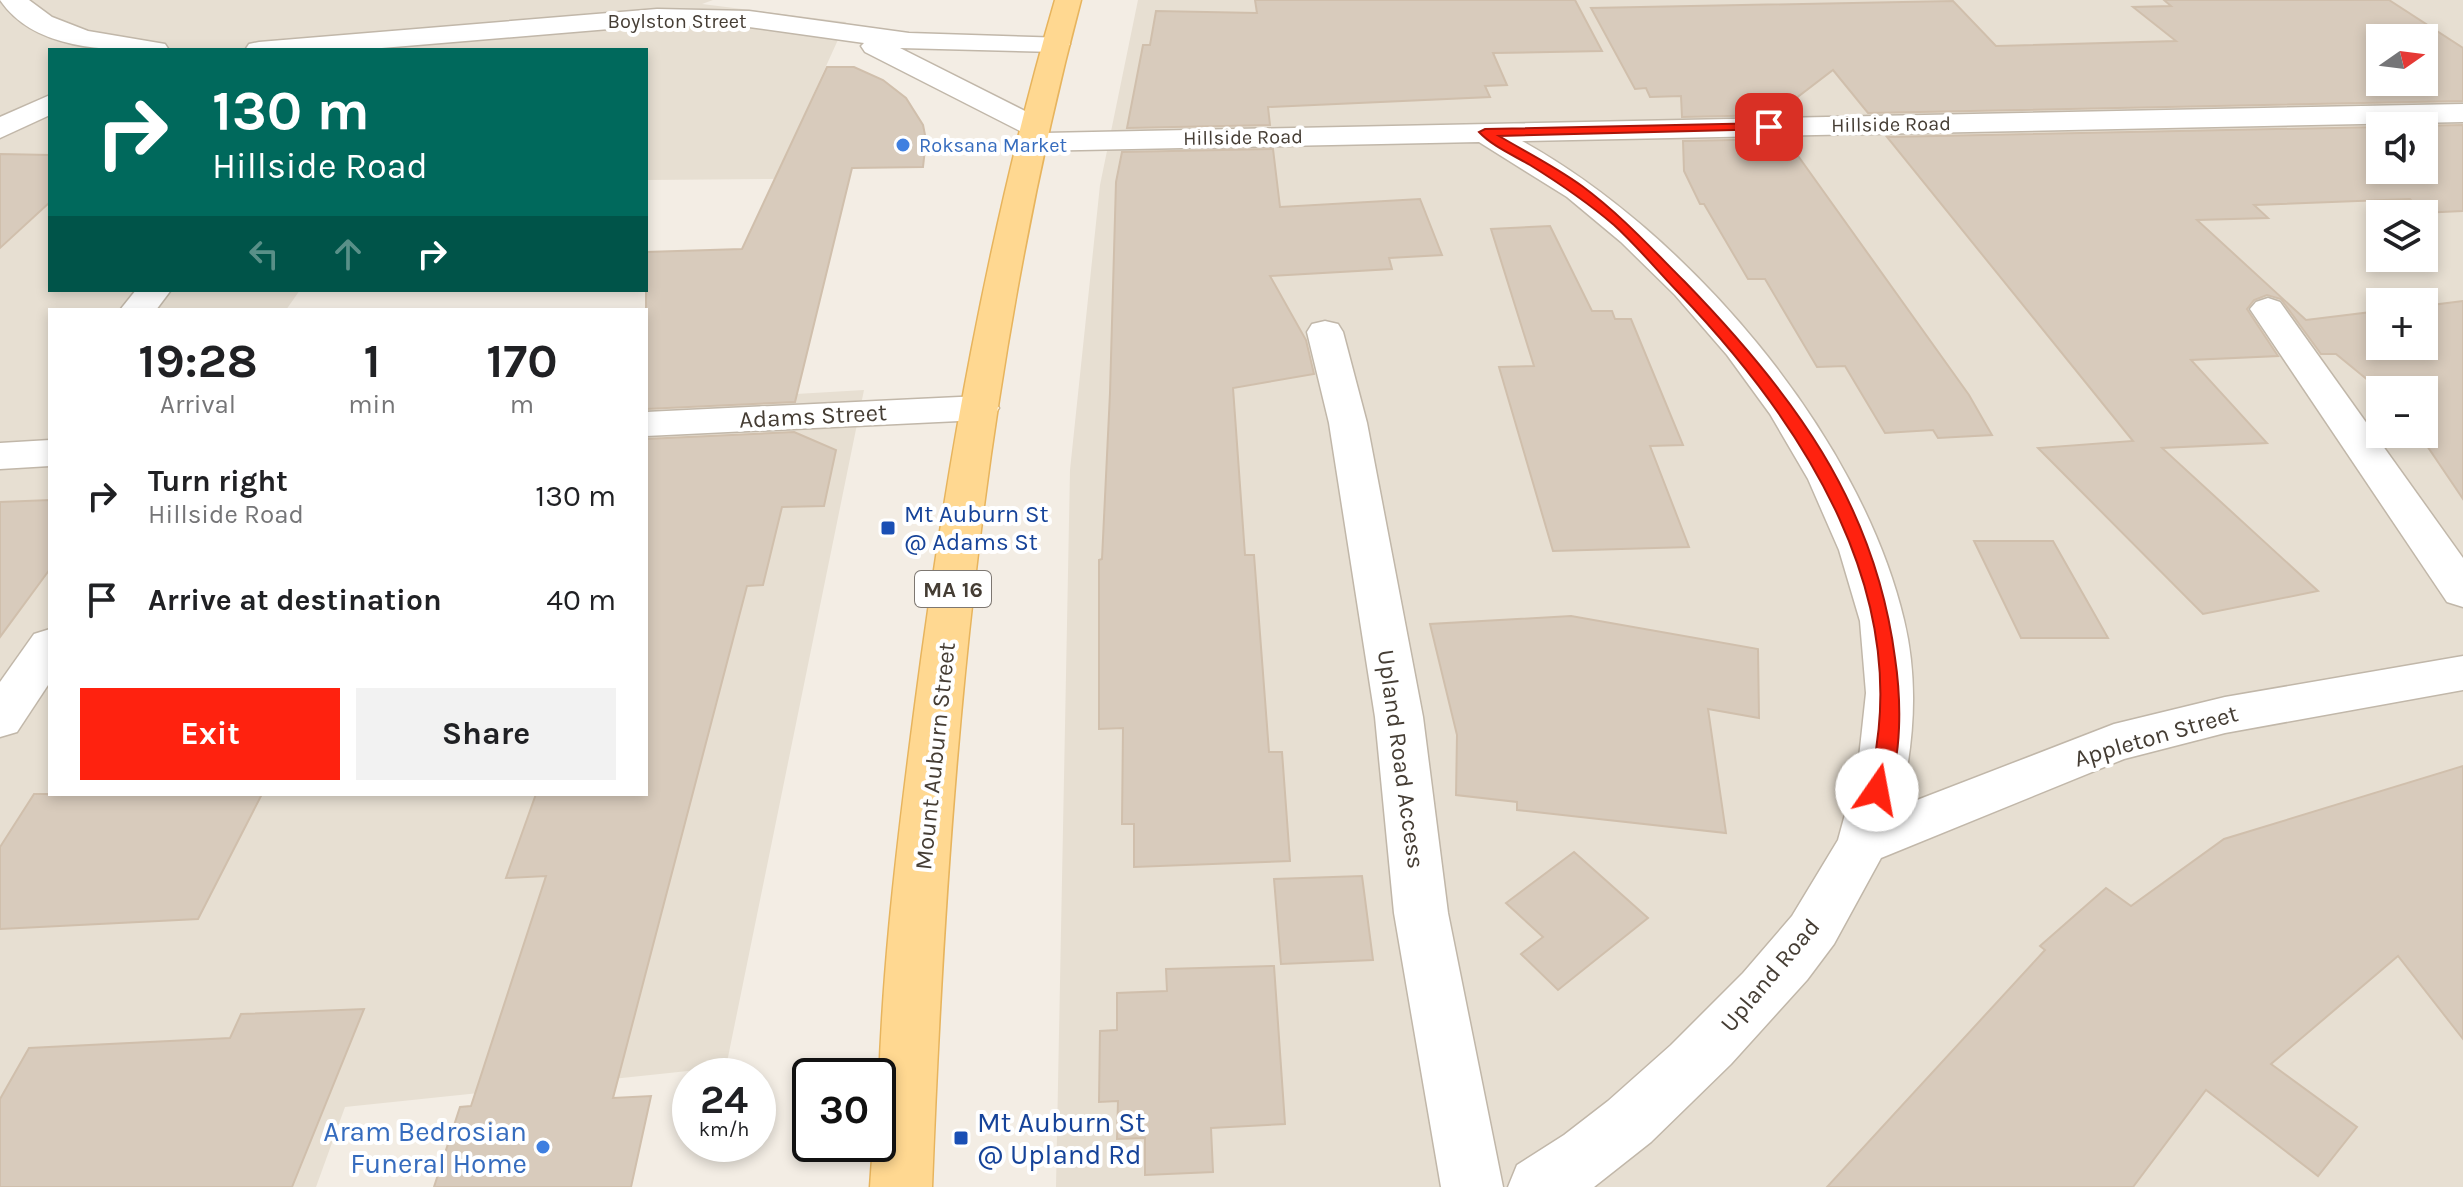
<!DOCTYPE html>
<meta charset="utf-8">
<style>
:root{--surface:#fff;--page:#f2f2f2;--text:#202124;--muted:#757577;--accent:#ff220f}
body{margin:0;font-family:Karla,sans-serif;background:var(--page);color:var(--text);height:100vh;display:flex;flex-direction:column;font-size:30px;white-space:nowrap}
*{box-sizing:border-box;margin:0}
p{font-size:26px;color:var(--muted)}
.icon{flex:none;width:44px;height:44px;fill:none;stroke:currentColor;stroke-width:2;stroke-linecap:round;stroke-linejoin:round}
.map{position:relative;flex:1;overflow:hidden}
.details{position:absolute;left:48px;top:308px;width:600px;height:488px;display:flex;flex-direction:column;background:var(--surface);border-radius:0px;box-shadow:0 4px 12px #0003}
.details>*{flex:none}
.hud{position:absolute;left:48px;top:48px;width:600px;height:244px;border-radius:0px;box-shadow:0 4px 12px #0003;background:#00695c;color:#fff;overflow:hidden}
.needle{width:52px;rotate:76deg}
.fabs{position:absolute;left:2366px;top:24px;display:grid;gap:16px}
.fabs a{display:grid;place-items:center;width:72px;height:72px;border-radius:0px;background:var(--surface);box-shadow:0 4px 12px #0003;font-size:40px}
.speed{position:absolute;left:672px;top:1058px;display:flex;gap:16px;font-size:40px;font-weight:700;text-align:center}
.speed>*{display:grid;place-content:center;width:104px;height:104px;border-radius:50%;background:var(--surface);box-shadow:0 4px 12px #0003;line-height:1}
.speed small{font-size:20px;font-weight:400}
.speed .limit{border:4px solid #111;border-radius:12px;background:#fff;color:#111}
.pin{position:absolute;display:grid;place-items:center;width:68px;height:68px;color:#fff;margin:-34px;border-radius:16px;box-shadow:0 4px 12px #0006}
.me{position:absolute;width:88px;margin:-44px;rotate:12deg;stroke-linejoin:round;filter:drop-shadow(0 0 6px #0008)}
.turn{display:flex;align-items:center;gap:28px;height:168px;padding:0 32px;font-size:36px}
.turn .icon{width:104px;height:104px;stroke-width:2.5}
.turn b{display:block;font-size:56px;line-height:68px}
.lanes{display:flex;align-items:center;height:76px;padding:0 32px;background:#0003;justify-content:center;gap:40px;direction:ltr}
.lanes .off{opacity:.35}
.eta{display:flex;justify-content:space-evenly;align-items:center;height:136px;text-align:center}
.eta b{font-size:48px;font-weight:700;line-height:56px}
.cta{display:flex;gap:16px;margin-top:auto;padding:16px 32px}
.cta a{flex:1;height:92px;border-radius:0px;background:var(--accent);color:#fff;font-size:32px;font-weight:700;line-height:92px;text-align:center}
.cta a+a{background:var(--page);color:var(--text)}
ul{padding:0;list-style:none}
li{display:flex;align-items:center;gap:24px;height:104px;padding:0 32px}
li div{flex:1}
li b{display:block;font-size:30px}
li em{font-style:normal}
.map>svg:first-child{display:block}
</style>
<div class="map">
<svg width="2463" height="1187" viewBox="0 0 2463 1187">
<rect width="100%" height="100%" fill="#f3ede4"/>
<!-- residential -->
<g fill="#e7dfd2" fill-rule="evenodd">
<polygon points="0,0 713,0 702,4 846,22 775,179 646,180 646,50 50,50 50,290 300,290 286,310 50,310 50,794 646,794 646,403 864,390 726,1067 345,1107 316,1187 0,1187"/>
<path d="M1138,0H2463V1187H1056L1070,470L1100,185ZM2380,38H2424V82H2380ZM2380,126H2424V170H2380ZM2380,214H2424V258H2380ZM2380,302H2424V346H2380ZM2380,390H2424V434H2380Z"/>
</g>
<!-- building -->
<g fill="#d8cbbc" stroke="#d0bfac" stroke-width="2" fill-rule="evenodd">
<polygon points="1255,0 1575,0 1602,51 1493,53 1507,85 1485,86 1490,97 1268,107 1270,125 1127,128 1143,45 1150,45 1156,11 1257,13"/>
<path d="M2164,0H2389L2463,48V101L1868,113L1833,70L1774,115L1682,117L1681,96L1650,97L1646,88L1635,89L1591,8L1953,1L1996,46L2176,41L2133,7L2171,6ZM2380,38H2424V82H2380Z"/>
<polygon points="827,67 854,67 883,80 906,98 923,125 926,140 923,167 852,168 795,402 646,409 646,252 742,249"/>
<polygon points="2463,125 2463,211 2421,213 2410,199 2254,205 2268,218 2197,220 2306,320 2380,311 2380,346 2424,346 2424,306 2463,301 2463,499 2419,434 2424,434 2424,390 2380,390 2336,354 2321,354 2281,299 2267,295 2254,300 2247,309 2278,356 2191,360 2267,443 2162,448 2318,591 2203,614 2038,448 2133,441 1887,137 2380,127 2380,170 2424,170 2424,126 2414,126"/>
<polygon points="1786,139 1969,395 1992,435 1938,438 1933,430 1885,433 1845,366 1817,367 1765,279 1748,279 1704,204 1700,204 1684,171 1683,141"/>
<polygon points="1273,149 1280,207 1420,199 1442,255 1389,258 1392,269 1270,276 1306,340 1314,374 1233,388 1245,555 1254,555 1269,752 1282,752 1290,861 1134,867 1134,824 1122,824 1123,728 1099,729 1099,560 1102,559 1110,393 1116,182 1122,152"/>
<polygon points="0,154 50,155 50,202 0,248"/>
<polygon points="1550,226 1592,311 1612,311 1615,319 1631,319 1683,445 1650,446 1689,547 1553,551 1499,367 1534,366 1491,229"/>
<polygon points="794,432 836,450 824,506 782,507 763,585 747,586 613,1098 651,1096 631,1187 434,1187 460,1107 471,1106 546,876 506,878 536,794 646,794 646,439"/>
<polygon points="50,500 50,569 0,637 0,502"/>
<polygon points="1974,541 2053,541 2108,638 2021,638"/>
<polygon points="1571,616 1758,649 1759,718 1708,709 1726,833 1517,810 1517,802 1456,795 1457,735 1430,624"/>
<polygon points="2463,766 2463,1039 2398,956 2271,1064 2357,1127 2318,1176 2206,1090 2133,1187 1827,1187 2045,950 2040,946 2106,888 2131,906 2224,839"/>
<polygon points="34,794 262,794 198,919 0,929 0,847"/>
<polygon points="1574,852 1648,918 1558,990 1521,954 1543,937 1506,903"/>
<polygon points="1362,876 1373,960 1281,964 1274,879"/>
<polygon points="1274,966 1285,1124 1211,1128 1213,1172 1145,1175 1145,1138 1117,1139 1118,1101 1099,1102 1100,1031 1117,1030 1117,993 1167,991 1166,969"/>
<polygon points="364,1009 292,1187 0,1187 0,1099 29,1048 230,1038 241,1014"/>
</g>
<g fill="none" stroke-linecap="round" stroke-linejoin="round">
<!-- minor casing -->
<g stroke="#c1b7a9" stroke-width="3">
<g id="minor">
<path d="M0,0H29L52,17L88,31L165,44L169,50C113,50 36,53 0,0Z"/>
<path d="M657,9L749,11L909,33L1066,38L1070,44L1066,50L1056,52L900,48L1045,121L1049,127L1045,133L2463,104V122L1522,141C1688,233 1860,434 1904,620C1919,682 1914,746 1899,807L2114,724L2225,697L2463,656V690L2225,733L2124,759L1881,858L1834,944L1807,980L1731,1064L1651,1142L1594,1187H1508L1517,1165L1564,1135L1608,1101L1671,1045L1743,973L1792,916L1838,840L1858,767L1866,693L1860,621L1839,550L1808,479L1770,414L1727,355L1675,295L1621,242L1567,197L1479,142L1030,151L1019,148L1015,142L1019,136L1026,134L865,52L861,46L864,43L749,27L657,25L358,50H245L249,44L259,42Z"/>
<polygon points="50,95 50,115 0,138 0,117"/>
<polygon points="136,290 171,290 156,310 120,310"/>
<polygon points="2268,298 2280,302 2463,558 2463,607 2447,602 2250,309 2256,302"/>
<polygon points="1325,321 1338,324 1343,332 1367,423 1423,717 1448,913 1503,1187 1441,1187 1394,913 1375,717 1329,423 1307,332 1312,324"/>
<polygon points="980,396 994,400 999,408 994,416 980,420 646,436 646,412"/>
<polygon points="50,440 50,466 0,469 0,443"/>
<polygon points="50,629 50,682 17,732 0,737 0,682 34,634"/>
</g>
</g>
<!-- major casing -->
<g stroke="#e7b45d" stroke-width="3">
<path id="major" d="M1055,0H1081C979,386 947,789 932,1187H870L873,1144H878C878,998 896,851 915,705C946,468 988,230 1055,0Z"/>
</g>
<!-- minor -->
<use href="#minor" fill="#fff" fill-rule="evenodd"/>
<!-- major -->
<use href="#major" fill="#ffd891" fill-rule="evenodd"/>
</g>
<!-- route -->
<path fill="#ff220f" stroke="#a6160a" stroke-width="2" d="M1769,123L1773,124V129L1499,136C1526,152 1556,167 1582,186C1620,214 1651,248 1684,281C1791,391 1875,502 1895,658C1901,698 1903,759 1885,795L1877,798L1870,795L1867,790C1921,600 1802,421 1677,291C1656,269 1636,245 1614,225C1587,202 1559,183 1530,165C1513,155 1492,146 1479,132L1485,129Z"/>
<!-- markers -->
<g fill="#3f7fe0" stroke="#fff" stroke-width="3">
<circle cx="903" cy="145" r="8"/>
<circle cx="543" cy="1147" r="8"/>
</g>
<g fill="#1a4fb4" stroke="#fff" stroke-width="3">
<rect x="880" y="520" width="16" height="16" rx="4"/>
<rect x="953" y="1130" width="16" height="16" rx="4"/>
</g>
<g text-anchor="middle" stroke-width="8" stroke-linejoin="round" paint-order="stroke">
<!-- far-street labels -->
<g font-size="20" fill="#453d34" stroke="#fff">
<text x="677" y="28">Boylston Street</text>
<text transform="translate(1891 124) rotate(-1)" y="7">Hillside Road</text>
<text transform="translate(1243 137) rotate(-1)" y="7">Hillside Road</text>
</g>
<!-- far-shop labels -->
<g font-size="20" fill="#366cbe" stroke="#fff" text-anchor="start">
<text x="919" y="152">Roksana Market</text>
</g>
<!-- shield labels -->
<rect fill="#fff" stroke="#7d7771" stroke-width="2" x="915" y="571" width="76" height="36" rx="6"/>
<g font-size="22" font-weight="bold" fill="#453d34">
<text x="953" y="597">MA 16</text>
</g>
<!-- street labels -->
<g font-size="24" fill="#453d34" stroke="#fff">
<text transform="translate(813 416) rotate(-3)" y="8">Adams Street</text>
<text transform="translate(2156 736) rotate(-16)" y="8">Appleton Street</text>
<text transform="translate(935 756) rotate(-84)" y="8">Mount Auburn Street</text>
<text transform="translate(1401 759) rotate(82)" y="8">Upland Road Access</text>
<text transform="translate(1770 975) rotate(-50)" y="8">Upland Road</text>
</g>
<!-- transit labels -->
<g font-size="24" fill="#164399" stroke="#fff" text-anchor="start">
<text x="904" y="522">Mt Auburn St<tspan x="904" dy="28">@ Adams St</tspan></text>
</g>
<!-- near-transit labels -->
<g font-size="28" fill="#164399" stroke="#fff" text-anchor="start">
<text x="977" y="1132">Mt Auburn St<tspan x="977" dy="32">@ Upland Rd</tspan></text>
</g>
<!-- near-shop labels -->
<g font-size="28" fill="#366cbe" stroke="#fff" text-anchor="end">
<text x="527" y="1141">Aram Bedrosian<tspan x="527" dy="32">Funeral Home</tspan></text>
</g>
</g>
</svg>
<div class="fabs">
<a><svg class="needle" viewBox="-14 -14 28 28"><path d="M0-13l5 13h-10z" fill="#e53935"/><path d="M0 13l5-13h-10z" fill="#757577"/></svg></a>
<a><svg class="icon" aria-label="sound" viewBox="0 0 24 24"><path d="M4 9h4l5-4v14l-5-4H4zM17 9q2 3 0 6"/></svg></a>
<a><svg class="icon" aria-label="layers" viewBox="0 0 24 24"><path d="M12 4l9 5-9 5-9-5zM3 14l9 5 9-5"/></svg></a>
<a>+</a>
<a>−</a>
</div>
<div class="speed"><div>24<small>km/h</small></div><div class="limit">30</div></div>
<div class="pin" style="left:1769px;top:127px;background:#d93025"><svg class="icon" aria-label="arrive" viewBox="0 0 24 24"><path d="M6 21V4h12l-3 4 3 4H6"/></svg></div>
<svg class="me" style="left:1877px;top:790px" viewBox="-20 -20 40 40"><circle r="19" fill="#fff"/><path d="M0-13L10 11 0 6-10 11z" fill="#ff220f"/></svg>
<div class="hud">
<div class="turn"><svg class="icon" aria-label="right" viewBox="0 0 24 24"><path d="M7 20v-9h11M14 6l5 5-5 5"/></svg><div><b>130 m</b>Hillside Road</div></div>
<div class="lanes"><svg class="icon off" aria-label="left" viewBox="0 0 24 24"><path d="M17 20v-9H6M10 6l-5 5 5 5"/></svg><svg class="icon off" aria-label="ahead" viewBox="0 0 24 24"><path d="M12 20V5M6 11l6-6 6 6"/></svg><svg class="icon" aria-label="right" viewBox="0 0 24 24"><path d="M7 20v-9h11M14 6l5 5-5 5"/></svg></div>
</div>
<section class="details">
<div class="eta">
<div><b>19:28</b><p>Arrival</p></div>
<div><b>1</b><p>min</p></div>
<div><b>170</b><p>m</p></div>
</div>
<ul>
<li><svg class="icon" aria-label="right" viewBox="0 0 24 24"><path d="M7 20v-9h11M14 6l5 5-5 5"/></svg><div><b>Turn right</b><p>Hillside Road</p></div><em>130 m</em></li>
<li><svg class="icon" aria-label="arrive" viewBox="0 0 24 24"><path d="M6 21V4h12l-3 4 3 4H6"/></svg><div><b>Arrive at destination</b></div><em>40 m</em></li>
</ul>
<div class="cta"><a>Exit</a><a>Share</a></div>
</section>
</div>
